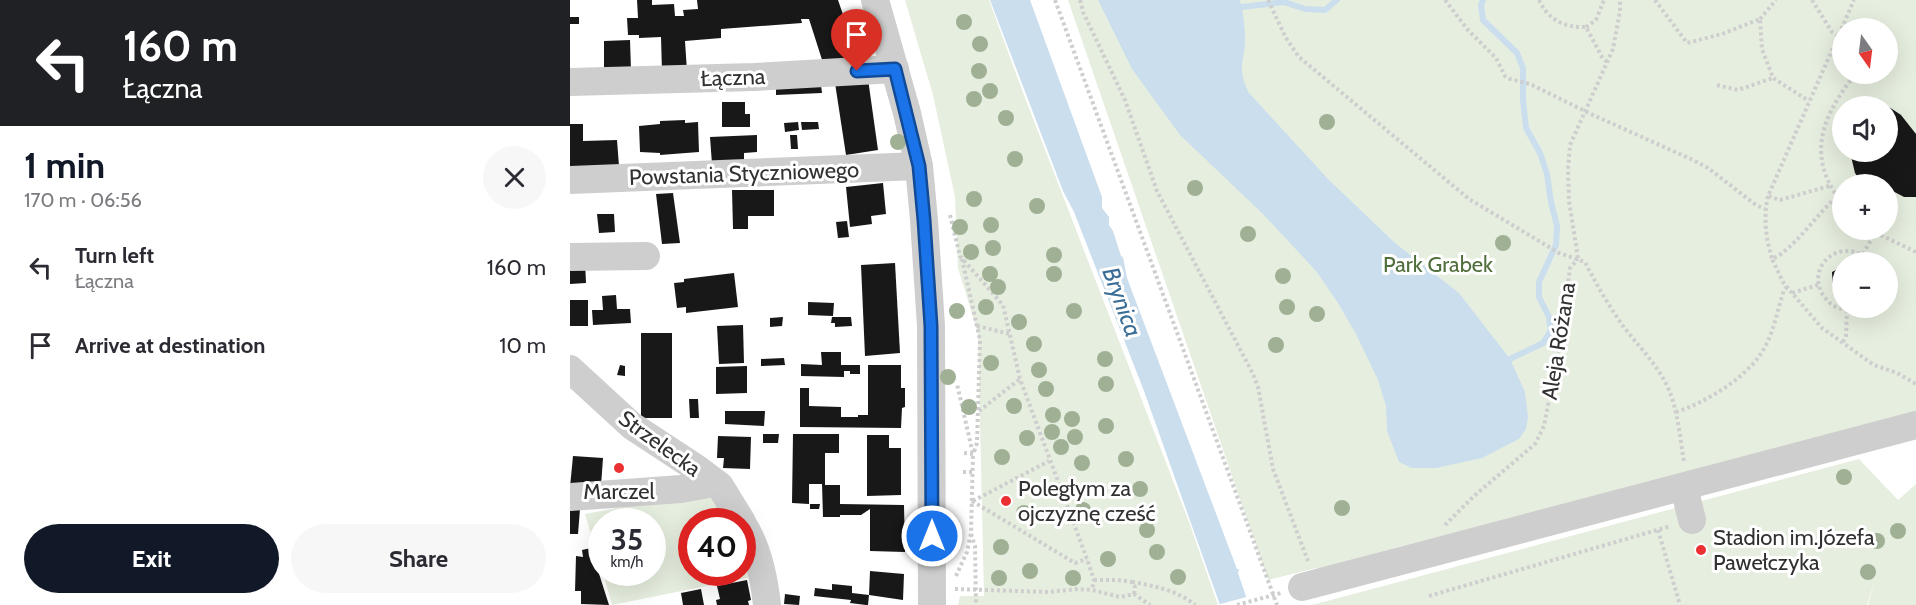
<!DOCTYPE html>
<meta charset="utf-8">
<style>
:root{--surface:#fff;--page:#f7f7f7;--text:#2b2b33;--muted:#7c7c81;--accent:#111827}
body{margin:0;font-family:Cabin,sans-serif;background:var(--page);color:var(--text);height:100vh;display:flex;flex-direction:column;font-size:22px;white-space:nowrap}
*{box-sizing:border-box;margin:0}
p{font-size:20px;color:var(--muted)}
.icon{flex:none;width:33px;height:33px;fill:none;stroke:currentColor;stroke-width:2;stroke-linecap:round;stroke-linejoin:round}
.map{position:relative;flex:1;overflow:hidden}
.panel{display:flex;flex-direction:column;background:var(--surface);width:570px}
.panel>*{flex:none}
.banner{background:#202124;color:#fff;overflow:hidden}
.needle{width:39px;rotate:166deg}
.fabs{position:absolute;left:1262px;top:18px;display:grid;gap:12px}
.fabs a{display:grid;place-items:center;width:66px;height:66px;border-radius:50%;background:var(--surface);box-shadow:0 6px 24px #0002;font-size:30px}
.speed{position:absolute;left:18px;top:508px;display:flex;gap:12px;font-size:30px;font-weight:700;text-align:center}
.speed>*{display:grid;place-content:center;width:78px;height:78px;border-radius:50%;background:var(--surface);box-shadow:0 6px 24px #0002;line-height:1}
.speed small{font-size:15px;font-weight:400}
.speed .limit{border:9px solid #d22;background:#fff;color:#111}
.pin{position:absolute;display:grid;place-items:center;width:51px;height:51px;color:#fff;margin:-62px -26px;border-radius:50% 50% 50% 0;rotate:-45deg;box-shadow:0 0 6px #0007}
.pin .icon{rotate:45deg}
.me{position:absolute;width:66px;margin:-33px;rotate:0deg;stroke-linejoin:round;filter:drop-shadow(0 0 4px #0008)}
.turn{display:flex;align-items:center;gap:21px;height:126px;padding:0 24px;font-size:27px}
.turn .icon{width:78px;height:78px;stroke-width:2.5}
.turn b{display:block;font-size:42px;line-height:51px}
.round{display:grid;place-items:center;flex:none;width:63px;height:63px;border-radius:32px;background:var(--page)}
.headline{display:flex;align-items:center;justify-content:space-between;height:102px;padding:0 24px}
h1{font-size:36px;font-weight:700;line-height:45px;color:var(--accent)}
.primary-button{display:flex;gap:12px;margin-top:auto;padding:12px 24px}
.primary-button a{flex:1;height:69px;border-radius:36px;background:var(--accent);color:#fff;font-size:24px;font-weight:700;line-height:69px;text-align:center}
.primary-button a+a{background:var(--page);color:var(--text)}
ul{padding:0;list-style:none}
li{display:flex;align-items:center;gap:18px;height:78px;padding:0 24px}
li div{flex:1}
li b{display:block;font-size:22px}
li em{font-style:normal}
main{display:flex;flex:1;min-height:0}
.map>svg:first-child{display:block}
</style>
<main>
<section class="panel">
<div class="banner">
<div class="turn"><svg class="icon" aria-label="left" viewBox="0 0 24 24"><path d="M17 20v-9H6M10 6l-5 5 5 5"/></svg><div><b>160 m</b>Łączna</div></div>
</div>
<div class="headline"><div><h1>1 min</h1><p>170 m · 06:56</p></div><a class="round"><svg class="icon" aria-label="close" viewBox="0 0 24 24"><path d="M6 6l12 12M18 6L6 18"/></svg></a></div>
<ul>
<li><svg class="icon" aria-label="left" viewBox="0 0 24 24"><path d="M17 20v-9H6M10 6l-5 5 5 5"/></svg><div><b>Turn left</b><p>Łączna</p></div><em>160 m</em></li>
<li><svg class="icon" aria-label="arrive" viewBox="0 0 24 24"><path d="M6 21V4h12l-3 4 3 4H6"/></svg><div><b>Arrive at destination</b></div><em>10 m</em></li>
</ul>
<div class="primary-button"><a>Exit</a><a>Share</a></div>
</section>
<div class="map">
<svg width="1346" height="605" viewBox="0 0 1346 605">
<rect width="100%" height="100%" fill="#fff"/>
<!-- green -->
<g fill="#e6eedf" fill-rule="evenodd">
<polygon points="335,0 419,0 452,90 619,522 648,605 388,605 390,596 414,596 408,333 388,268 385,197 363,95"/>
<path d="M498,0H1346V414L828,547L747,570L746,568L698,580ZM1272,28H1317V74H1272ZM1272,106H1317V152H1272ZM1272,184H1317V230H1272ZM1272,262H1317V308H1272Z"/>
<polygon points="1289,459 1328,500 1346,484 1346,605 1298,605 1305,580 1297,605 742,605"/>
<polygon points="139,491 160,522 122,522 122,573 172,573 173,555 181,577 42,605 33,573 82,573 82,522 32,522 31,569 15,514"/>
</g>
<!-- water -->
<g fill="#cbdeee">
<polygon points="420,0 460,0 532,197 532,208 539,217 539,225 543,231 551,256 553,257 557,278 667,569 669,569 668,573 679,605 650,605 574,391 504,212 493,191"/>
<path d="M528,0H670C673,12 675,26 675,38C675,63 666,67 679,93L758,179L825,243L889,293L940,359L955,392L958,417L956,429L949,439L912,458L866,468H842L829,462L817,431L816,406L808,380L786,334L768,303L746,271L693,214L610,135L562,69Z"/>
</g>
<!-- pier -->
<polygon fill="#fff" points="680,596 682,605 647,605"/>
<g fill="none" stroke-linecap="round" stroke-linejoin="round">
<!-- stream -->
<g stroke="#cbdeee" stroke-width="6">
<polyline points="913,0 911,5 913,20 947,53 953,68 953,100 956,128 970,153 977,174 981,202 987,226 986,245 969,282 969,297 979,317 981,331 973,343 940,359"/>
<polyline points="672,7 714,2 735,9 755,10 767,0"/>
</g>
</g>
<!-- building -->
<g fill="#181818">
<polygon points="67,0 82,0 82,5 104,4 105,16 114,16 113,10 128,9 127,0 268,0 288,58 254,66 239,19 231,19 232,23 151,29 151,38 115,41 117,71 92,72 91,37 69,38 69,35 58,35 57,18 68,18"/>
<rect x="0" y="17" width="9" height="7"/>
<polygon points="60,40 61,70 34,71 34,41"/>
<polygon points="298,79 308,150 276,155 265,83"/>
<polygon points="251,85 252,93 206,95 206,88"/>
<polygon points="1307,99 1331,115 1346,134 1346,197 1334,197 1317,188 1317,184 1293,184 1285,173 1280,152 1317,152 1317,106 1303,106"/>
<polygon points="152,102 175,102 175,114 180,114 180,127 152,127"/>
<polygon points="115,120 115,123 128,122 129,152 90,155 90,153 70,152 69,126 90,124 90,121"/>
<polygon points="228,122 229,130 215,132 214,123"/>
<polygon points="231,122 248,122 249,129 232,130"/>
<polygon points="0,124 13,124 13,141 47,140 49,166 0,169"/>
<polygon points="187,135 187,152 174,153 174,163 142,164 140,137"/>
<polygon points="220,135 227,135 228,149 221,149"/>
<polygon points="313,183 316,214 301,216 302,224 280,227 276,187"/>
<polygon points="162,190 204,190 204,216 178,216 178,229 163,229"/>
<polygon points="103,193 110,243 92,244 86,194"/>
<polygon points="27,214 44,214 45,232 29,233"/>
<polygon points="277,221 279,237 268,238 266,222"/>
<polygon points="15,261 16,283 0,284 0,262"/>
<polygon points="325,263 330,353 295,356 291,265"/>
<polygon points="1272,267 1272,295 1263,289 1262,272"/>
<polygon points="164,273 168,307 116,313 116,307 107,308 104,283 114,282 114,279"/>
<polygon points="46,295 47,309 60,309 61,323 23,325 22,310 33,310 32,296"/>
<rect x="0" y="300" width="18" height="26"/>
<polygon points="238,302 264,303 263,316 238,315"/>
<polygon points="213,317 212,326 200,327 200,318"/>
<polygon points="262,317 281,317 282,326 265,327 265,323 261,323"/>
<polygon points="173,325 174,363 149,364 147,326"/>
<rect x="71" y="333" width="31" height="85"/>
<polygon points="251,352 271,352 271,365 290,365 290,374 280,374 280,371 274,371 274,377 231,376 231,364 252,365"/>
<polygon points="214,358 215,365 191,366 191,359"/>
<polygon points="50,365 55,366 55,376 47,375"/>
<polygon points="298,365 331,365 331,388 335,388 335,407 332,408 331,428 230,427 230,388 239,388 239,406 271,407 271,417 288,417 288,415 298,415"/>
<polygon points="177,366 177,393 146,394 146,367"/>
<polygon points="119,399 128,399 129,418 120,418"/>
<polygon points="155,411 195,411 194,426 155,424"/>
<polygon points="193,434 209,434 208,443 193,443"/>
<polygon points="223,434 269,434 269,453 255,453 255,485 270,485 270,504 334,505 335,552 300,551 300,509 291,515 270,515 270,517 253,517 252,484 239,484 239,504 222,503"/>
<polygon points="297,435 319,435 319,448 331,448 331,495 297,496"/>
<polygon points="148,436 181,437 180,469 153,468 154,458 147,458"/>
<polygon points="3,456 33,458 31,486 0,487"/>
<polygon points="240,504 250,504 249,509 240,509"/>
<polygon points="0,509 10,509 8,534 0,534"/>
<polygon points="21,548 24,558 39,605 11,604 11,591 5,591 6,556 13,557 12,550"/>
<polygon points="300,571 334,574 333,600 299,595 298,605 296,605 280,603 281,600 244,596 245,588 262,590 262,584 282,586 282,593 299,595"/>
<polygon points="177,580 181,600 178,601 179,605 147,605 146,600 150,599 147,586"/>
<polygon points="131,589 134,605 113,605 111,593"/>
<polygon points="215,594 230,596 229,605 214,604"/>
</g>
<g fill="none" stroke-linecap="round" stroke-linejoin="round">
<!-- path -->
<g stroke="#cecece" stroke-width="4" stroke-dasharray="3 3" stroke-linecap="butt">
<polyline points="485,0 707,605"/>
<polyline points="510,0 513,12 555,100 587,191 683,374 688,387 703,469 738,561"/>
<path d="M698,0L716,38L729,57L899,199L989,253L1015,262C1026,284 1039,306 1053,326C1069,347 1088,365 1099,390C1108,412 1110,438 1114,462"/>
<polyline points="875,0 898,30 926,58 935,76 940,79 960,84 1023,115 1123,160 1138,168 1186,205 1195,209"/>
<path d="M969,0C978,20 995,28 1016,27L1032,57L1037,62"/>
<polyline points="1085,0 1117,43 1152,34 1190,19 1192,49 1203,78 1239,101"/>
<polyline points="1242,0 1262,32 1268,36"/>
<polyline points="1190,19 1206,0"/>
<polyline points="1016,27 1026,20 1034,0"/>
<polyline points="1265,44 1272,62"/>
<polyline points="1277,74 1280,81 1292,74"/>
<polyline points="1147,85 1168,90 1203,78"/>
<polyline points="1259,186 1210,200 1198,196 1284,0"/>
<path d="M1198,196C1193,218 1196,238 1202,259"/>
<path d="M1272,203C1238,160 1249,122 1280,81"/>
<polyline points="380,215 390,256 433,305 450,379 517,559 524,580 522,590"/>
<polyline points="1300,230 1346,252"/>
<polyline points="1293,254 1305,233"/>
<polyline points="1008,258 999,201 998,169 1000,145 1043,49 1050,11 1050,0"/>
<polyline points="392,259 410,340 407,443 404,452"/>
<polyline points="1248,285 1222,293 1252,328 1304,365 1327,373 1346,384"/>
<path d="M1222,293L1213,282L1202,259C1226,248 1246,214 1267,197"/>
<path d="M1290,308C1277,311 1265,310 1256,299C1231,269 1271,232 1302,262"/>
<polyline points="407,326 440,334"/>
<polyline points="1273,342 1276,337 1277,310"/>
<polyline points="409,411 450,379"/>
<path d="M1106,412C1135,403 1176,378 1192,352C1204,333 1207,311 1214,290L1217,287"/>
<polyline points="394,453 403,454"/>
<polyline points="393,472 403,472"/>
<polyline points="402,501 505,563 517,559"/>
<polyline points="403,501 479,461"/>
<polyline points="875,525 904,496 965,444 974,426 989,348 1000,268 1008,259"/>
<polyline points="1088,530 1110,605"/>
<polyline points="401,534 405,546 406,605"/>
<polyline points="386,576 397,552 401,533 403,454 387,384"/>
<polyline points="524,580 548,580 562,582 565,587 564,594"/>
<path d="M562,582C584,586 607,590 625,605"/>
<polyline points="385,589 478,592 508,589 522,590 550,597 564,594 580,605"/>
<polyline points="859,596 1101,526"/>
<polyline points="667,605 711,593"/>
</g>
<!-- minor -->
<g stroke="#cecece" stroke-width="28">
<polyline points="305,0 337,113 349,166 354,220 361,326 362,605"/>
<polyline points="0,82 184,77 325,69"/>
<polyline points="0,180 349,166"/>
<polyline points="0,257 76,256"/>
<polyline points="0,369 62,426 126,468 150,486 172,522"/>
<polyline points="1114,487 1122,520"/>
<polyline points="0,497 111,489 144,483"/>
<path d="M172,523C188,547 194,577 197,605"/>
<polyline points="732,587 1346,425"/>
</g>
</g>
<!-- trees -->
<g fill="#9fb094">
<circle cx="394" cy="22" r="8"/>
<circle cx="410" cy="44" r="8"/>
<circle cx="409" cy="71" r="8"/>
<circle cx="420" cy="91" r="8"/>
<circle cx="404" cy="99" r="8"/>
<circle cx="436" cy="118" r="8"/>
<circle cx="757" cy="122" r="8"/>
<circle cx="328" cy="142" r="8"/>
<circle cx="445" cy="159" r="8"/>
<circle cx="625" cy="188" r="8"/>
<circle cx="404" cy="199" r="8"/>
<circle cx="467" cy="206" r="8"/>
<circle cx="421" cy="225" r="8"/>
<circle cx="390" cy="227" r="8"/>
<circle cx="678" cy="234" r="8"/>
<circle cx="933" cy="243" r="8"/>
<circle cx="423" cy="248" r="8"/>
<circle cx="401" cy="252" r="8"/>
<circle cx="484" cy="255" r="8"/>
<circle cx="420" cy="274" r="8"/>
<circle cx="484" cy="274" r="8"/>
<circle cx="713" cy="276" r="8"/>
<circle cx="428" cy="287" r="8"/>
<circle cx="416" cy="307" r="8"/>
<circle cx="717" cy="307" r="8"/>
<circle cx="387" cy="311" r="8"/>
<circle cx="504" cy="311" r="8"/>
<circle cx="747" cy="314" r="8"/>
<circle cx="449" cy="322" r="8"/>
<circle cx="464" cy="344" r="8"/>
<circle cx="706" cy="345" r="8"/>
<circle cx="535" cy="359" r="8"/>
<circle cx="421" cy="363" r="8"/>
<circle cx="469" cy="370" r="8"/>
<circle cx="378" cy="377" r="8"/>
<circle cx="536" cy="384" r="8"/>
<circle cx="476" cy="389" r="8"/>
<circle cx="444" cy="406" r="8"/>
<circle cx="399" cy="407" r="8"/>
<circle cx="483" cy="415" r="8"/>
<circle cx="502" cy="419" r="8"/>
<circle cx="536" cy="426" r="8"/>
<circle cx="482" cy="432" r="8"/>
<circle cx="505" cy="437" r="8"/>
<circle cx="457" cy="438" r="8"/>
<circle cx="491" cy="447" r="8"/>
<circle cx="432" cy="457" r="8"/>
<circle cx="556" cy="459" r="8"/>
<circle cx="512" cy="463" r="8"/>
<circle cx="1274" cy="477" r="8"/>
<circle cx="570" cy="489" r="8"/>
<circle cx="772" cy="508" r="8"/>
<circle cx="513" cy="510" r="8"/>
<circle cx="454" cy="513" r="8"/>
<circle cx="577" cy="530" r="8"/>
<circle cx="1328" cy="531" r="8"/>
<circle cx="1273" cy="540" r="8"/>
<circle cx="1307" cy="541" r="8"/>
<circle cx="431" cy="547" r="8"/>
<circle cx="587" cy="552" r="8"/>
<circle cx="538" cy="559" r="8"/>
<circle cx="460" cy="571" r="8"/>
<circle cx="1298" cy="572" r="8"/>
<circle cx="608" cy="577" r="8"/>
<circle cx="429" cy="578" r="8"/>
<circle cx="503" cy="578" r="8"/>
</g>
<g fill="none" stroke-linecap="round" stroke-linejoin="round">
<!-- route casing -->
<g stroke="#114b97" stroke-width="15">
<polyline id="route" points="287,71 325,69 349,166 354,220 361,326 362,536"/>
</g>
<!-- route -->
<use href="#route" stroke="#1a73e8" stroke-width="10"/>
</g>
<!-- markers -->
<g fill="#ec3032" stroke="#fff" stroke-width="2">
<circle cx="49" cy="468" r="6"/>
<circle cx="436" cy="501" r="6"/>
<circle cx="1131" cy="550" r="6"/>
</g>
<g text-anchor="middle" stroke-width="6" stroke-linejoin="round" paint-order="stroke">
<!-- street labels -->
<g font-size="22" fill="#313131" stroke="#fff">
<text transform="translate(163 77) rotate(-2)" y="8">Łączna</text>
<text transform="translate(174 173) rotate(-2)" y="8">Powstania Styczniowego</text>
<text transform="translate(988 341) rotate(-81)" y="8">Aleja Różana</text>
<text transform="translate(90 443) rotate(36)" y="8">Strzelecka</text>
</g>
<!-- park labels -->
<g font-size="22" fill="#516f3c" stroke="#fff">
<text x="868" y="272">Park Grabek</text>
</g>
<!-- poi labels -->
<g font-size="22" fill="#313131" stroke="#fff" text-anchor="start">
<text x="448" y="496">Poległym za<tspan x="448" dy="25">ojczyznę cześć</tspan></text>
<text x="49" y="499" text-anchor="middle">Marczel</text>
<text x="1143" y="545">Stadion im.Józefa<tspan x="1143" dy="25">Pawełczyka</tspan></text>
</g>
<!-- water labels -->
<g font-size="24" font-style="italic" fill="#3b6e97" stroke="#fff">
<text transform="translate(552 302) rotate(70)" y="8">Brynica</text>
</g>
</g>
</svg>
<div class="fabs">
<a><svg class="needle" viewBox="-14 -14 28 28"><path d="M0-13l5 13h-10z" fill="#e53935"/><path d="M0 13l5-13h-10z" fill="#7c7c81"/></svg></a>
<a><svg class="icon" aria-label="sound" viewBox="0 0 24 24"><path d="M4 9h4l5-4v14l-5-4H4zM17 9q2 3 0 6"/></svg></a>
<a>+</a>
<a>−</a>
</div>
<div class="speed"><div>35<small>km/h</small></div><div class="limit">40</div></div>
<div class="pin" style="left:287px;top:71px;background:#d93025"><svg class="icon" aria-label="arrive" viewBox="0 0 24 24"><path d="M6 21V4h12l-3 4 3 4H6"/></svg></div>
<svg class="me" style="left:362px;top:536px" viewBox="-20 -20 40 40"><circle r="17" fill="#1a73e8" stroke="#fff" stroke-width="3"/><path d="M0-11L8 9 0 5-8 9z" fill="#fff"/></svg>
</div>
</main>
